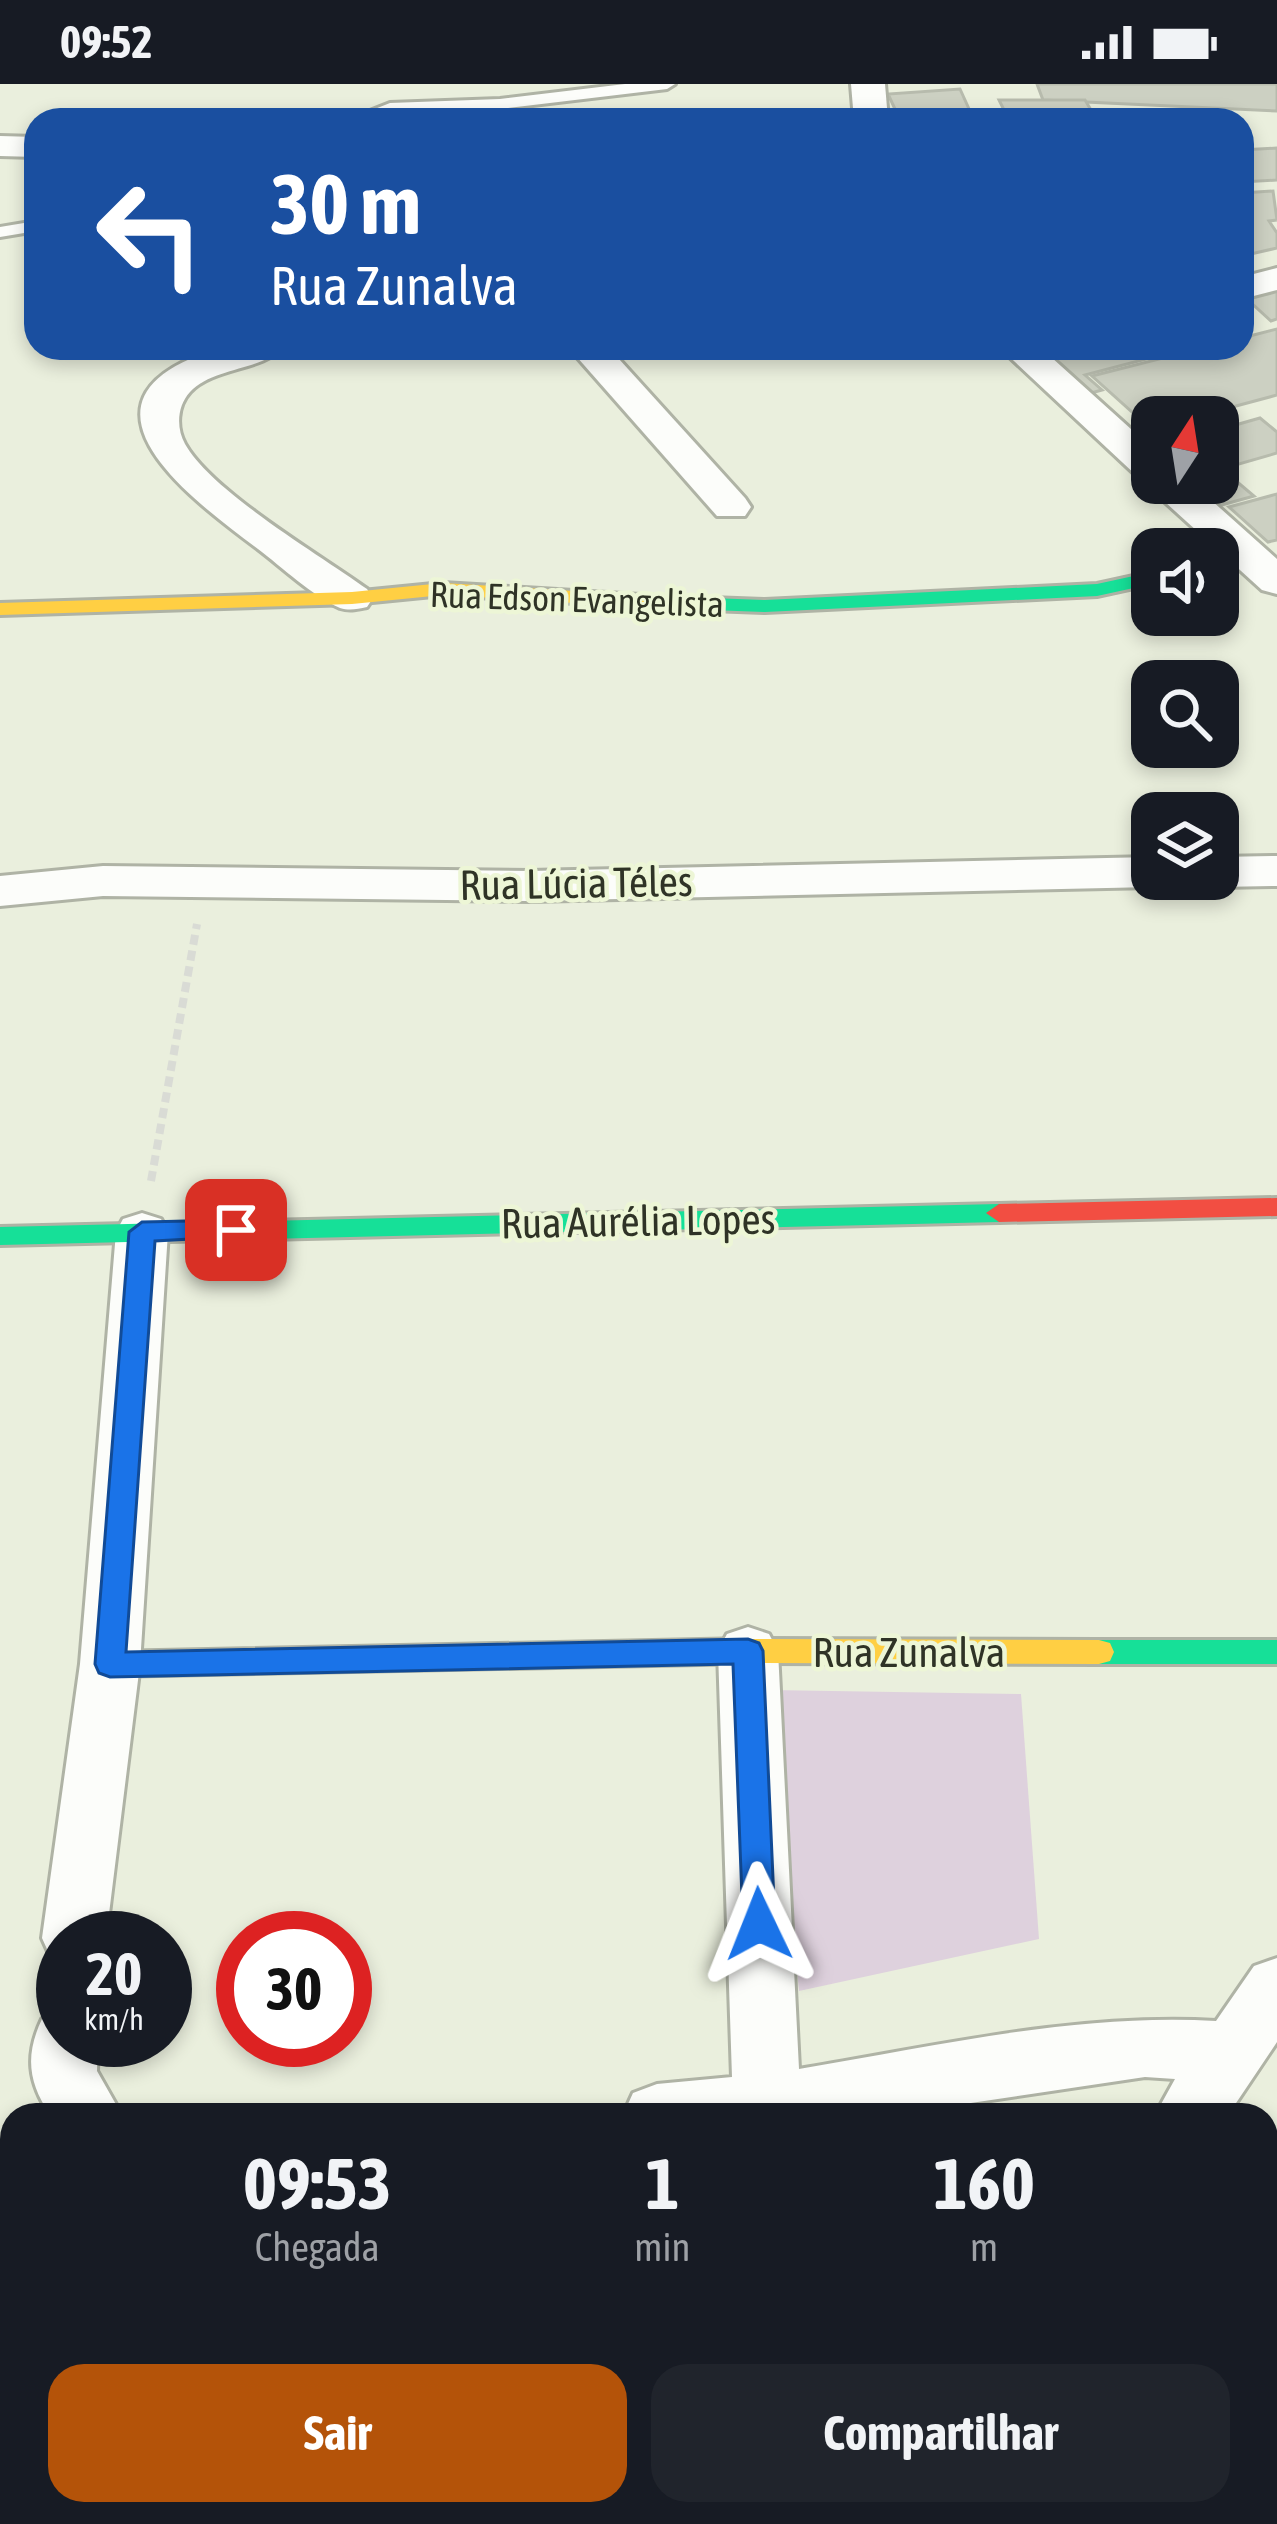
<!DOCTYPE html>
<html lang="pt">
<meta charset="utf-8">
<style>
:root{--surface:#171b24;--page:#20242c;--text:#f1f3f6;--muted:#9ea1a6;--accent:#b45309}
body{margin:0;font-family:"Asap Condensed",sans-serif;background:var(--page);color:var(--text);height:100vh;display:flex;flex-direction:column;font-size:45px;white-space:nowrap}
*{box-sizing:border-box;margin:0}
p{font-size:39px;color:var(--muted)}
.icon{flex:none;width:66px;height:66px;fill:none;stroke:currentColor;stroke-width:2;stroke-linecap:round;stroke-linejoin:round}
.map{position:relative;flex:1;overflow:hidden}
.drawer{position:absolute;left:0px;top:2019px;width:1278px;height:423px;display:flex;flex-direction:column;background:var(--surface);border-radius:36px 36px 0 0;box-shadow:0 6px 18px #0003}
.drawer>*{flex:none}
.banner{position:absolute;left:24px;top:24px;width:1230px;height:252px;border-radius:36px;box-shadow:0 6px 18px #0003;background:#1a4fa0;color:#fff;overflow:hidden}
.needle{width:78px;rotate:12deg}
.controls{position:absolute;left:1131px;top:312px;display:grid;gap:24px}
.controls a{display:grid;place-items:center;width:108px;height:108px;border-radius:24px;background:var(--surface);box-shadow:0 6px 18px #0003;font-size:60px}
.speed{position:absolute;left:36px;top:1827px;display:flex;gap:24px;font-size:60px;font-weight:700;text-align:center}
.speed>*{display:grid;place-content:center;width:156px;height:156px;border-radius:50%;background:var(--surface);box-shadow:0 6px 18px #0003;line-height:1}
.speed small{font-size:30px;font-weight:400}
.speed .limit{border:18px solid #d22;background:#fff;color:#111}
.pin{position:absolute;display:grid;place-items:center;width:102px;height:102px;color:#fff;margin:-51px;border-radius:24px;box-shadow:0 6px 18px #0006}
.me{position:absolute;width:132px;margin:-66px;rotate:358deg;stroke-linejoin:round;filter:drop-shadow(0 0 9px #0008)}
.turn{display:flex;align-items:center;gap:42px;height:252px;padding:0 48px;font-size:54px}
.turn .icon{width:156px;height:156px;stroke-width:2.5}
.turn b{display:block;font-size:84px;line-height:102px}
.eta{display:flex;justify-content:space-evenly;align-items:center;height:204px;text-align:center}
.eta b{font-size:72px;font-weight:700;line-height:84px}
.cta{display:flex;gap:24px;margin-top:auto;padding:24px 48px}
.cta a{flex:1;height:138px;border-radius:36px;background:var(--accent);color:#fff;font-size:48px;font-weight:700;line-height:138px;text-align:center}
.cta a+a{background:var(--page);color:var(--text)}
.status{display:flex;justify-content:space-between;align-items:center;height:84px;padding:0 60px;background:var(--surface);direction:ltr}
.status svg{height:33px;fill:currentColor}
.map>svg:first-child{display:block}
</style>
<div class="status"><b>09:52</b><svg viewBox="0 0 49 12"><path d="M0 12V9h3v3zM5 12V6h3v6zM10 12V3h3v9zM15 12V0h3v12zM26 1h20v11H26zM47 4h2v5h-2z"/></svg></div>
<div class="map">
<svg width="1277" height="2440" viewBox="0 0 1277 2440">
<rect width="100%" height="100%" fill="#eaefdd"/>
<!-- green -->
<polygon fill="#ded1dd" points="770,1606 1021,1610 1039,1855 799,1907"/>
<!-- building -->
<g fill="#ccd0c2" stroke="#b7bbad" stroke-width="3">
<polygon points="1037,0 1277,0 1277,27 1043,16"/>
<polygon points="960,5 974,36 900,36 888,10"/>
<polygon points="999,16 1085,16 1097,36 1009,36"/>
<polygon points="1277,64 1277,96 1242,98 1242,66"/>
<polygon points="1273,107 1277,136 1269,137 1277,149 1277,164 1242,172 1242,109"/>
<polygon points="1277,207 1277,235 1271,237 1246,214"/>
<polygon points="1277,245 1277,311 1195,333 1152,333 1151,345 1092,292 1202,264 1242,264 1242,254"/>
<polygon points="1084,264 1188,264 1085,291 1102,306 1091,309 1050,273"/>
<polygon points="1260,334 1277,348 1277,369 1218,386 1218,346"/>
<polygon points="1229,391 1254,412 1218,422 1194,401 1218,399 1218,394"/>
<polygon points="1277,410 1277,456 1268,458 1229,423"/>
</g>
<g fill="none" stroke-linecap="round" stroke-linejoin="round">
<!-- lane casing -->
<g stroke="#afb3a5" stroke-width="6">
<g id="lane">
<polygon points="625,0 675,0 667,5 500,25 392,29 371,36 347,36 390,19 500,15"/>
<polygon points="36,137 36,147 0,153 0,143"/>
</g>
</g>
<!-- street casing -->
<g stroke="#afb3a5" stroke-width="6">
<g id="street">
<polygon points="851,0 885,0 888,36 854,36"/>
<polygon points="0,52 36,53 36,73 0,72"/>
<polygon points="1277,184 1277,206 1242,215 1242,193"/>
<path d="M220,264H280C265,286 213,283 190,308C177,322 176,344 185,360C212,408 320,471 367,505L373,514L367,523C357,525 350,527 340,524C312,512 282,483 258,465C184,410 56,313 220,264Z"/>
<polygon points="569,264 609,264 745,414 751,423 745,432 717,432"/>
<polygon points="1000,264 1041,264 1152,364 1152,399 1192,399 1277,475 1277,510 1262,506 1154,408 1150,396 1138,393"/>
<polygon points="1277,772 1277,802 1218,803 1199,795 1218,795 1218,773"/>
<polygon points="1152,773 1152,795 1171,795 1169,798 1152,803 530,817 103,812 0,822 0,792 103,782 530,787"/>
<polygon points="142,1129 161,1135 168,1148 140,1580 106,1854 63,1854 63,1878 51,1874 42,1854 80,1580 116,1148 123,1135"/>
<path d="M748,1543L769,1550L778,1567L799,1985C937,1962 1076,1929 1216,1937L1254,1882L1277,1874V1958L1228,2031H1155L1175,1995L1145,1993L890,2031H623L633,2009L657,2000L732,1993L718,1567L727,1550Z"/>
<path d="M63,1927V1956H98L97,1987L122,2031H50C28,1998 25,1971 42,1935Z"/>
<polygon points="827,2430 907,2430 903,2440 823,2440"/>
</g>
</g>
<!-- fast casing -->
<g stroke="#afb3a5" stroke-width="6">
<g id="fast">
<polygon points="1152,488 1152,500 1097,512 765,528 657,524 646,518 657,512 765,516 1097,500"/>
<polygon points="999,1120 1012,1129 999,1138 0,1161 0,1143"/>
<polygon points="1099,1556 1277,1556 1277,1580 1099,1580 1088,1577 1084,1568 1088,1559"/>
</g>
</g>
<!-- slow casing -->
<g stroke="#afb3a5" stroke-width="6">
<g id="slow">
<polygon points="443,499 657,512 668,518 657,524 443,511 352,520 0,531 0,519 352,508"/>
<polygon points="748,1555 1099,1556 1110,1559 1114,1568 1110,1577 1099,1580 748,1579 110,1592 99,1589 95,1580 99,1571 110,1568"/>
</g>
</g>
<!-- jam casing -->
<g stroke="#afb3a5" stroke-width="6">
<polygon id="jam" points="1277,1114 1277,1132 999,1138 986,1129 999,1120"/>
</g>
<!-- path -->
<polyline stroke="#d9dbd5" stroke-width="8" stroke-dasharray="10 6" stroke-linecap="butt" points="151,1097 197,840"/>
<!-- lane -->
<use href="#lane" fill="#fcfdfa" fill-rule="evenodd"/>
<!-- street -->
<use href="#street" fill="#fcfdfa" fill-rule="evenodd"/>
<!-- fast -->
<use href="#fast" fill="#16e098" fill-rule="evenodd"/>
<!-- slow -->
<use href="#slow" fill="#ffcf43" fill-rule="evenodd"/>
<!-- jam -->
<use href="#jam" fill="#f24e42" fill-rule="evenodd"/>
</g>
<!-- route -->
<polygon fill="#1a73e8" stroke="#114b97" stroke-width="3" points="236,1136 249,1146 245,1152 155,1157 126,1568 748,1555 759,1559 763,1567 775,1840 771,1850 759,1854 747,1850 743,1840 733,1580 110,1593 99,1589 95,1580 129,1148 142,1138"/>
<g text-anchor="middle" stroke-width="9" stroke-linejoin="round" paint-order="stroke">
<!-- far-street labels -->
<g font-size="36" fill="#2f3326" stroke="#edf6d6">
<text transform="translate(577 515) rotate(2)" y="13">Rua Edson Evangelista</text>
</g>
<!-- street labels -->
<g font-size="42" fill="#2f3326" stroke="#edf6d6">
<text transform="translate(576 799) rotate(-1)" y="15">Rua Lúcia Téles</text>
<text transform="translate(638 1137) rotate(-1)" y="15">Rua Aurélia Lopes</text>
<text x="909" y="1583">Rua Zunalva</text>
</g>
</g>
</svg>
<div class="controls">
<a><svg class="needle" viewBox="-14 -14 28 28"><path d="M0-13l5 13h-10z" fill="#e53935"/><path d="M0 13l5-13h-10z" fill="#9ea1a6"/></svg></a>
<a><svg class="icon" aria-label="sound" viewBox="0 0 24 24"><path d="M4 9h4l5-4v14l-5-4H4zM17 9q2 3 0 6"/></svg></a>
<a><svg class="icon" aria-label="search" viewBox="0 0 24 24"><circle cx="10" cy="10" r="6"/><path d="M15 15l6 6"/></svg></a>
<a><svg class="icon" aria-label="layers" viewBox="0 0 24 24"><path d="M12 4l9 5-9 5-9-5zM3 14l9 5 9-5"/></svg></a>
</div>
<div class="speed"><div>20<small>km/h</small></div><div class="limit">30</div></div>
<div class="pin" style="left:236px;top:1146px;background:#d93025"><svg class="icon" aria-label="arrive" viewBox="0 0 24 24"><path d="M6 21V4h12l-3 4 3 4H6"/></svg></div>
<svg class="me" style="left:759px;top:1840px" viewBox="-20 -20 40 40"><path d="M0-17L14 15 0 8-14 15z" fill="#1a73e8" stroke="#fff" stroke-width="4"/></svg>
<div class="banner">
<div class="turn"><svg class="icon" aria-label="left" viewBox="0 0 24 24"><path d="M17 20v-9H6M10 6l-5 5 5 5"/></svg><div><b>30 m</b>Rua Zunalva</div></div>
</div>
<section class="drawer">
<div class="eta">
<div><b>09:53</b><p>Chegada</p></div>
<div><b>1</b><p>min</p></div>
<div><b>160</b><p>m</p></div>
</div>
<div class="cta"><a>Sair</a><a>Compartilhar</a></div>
</section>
</div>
